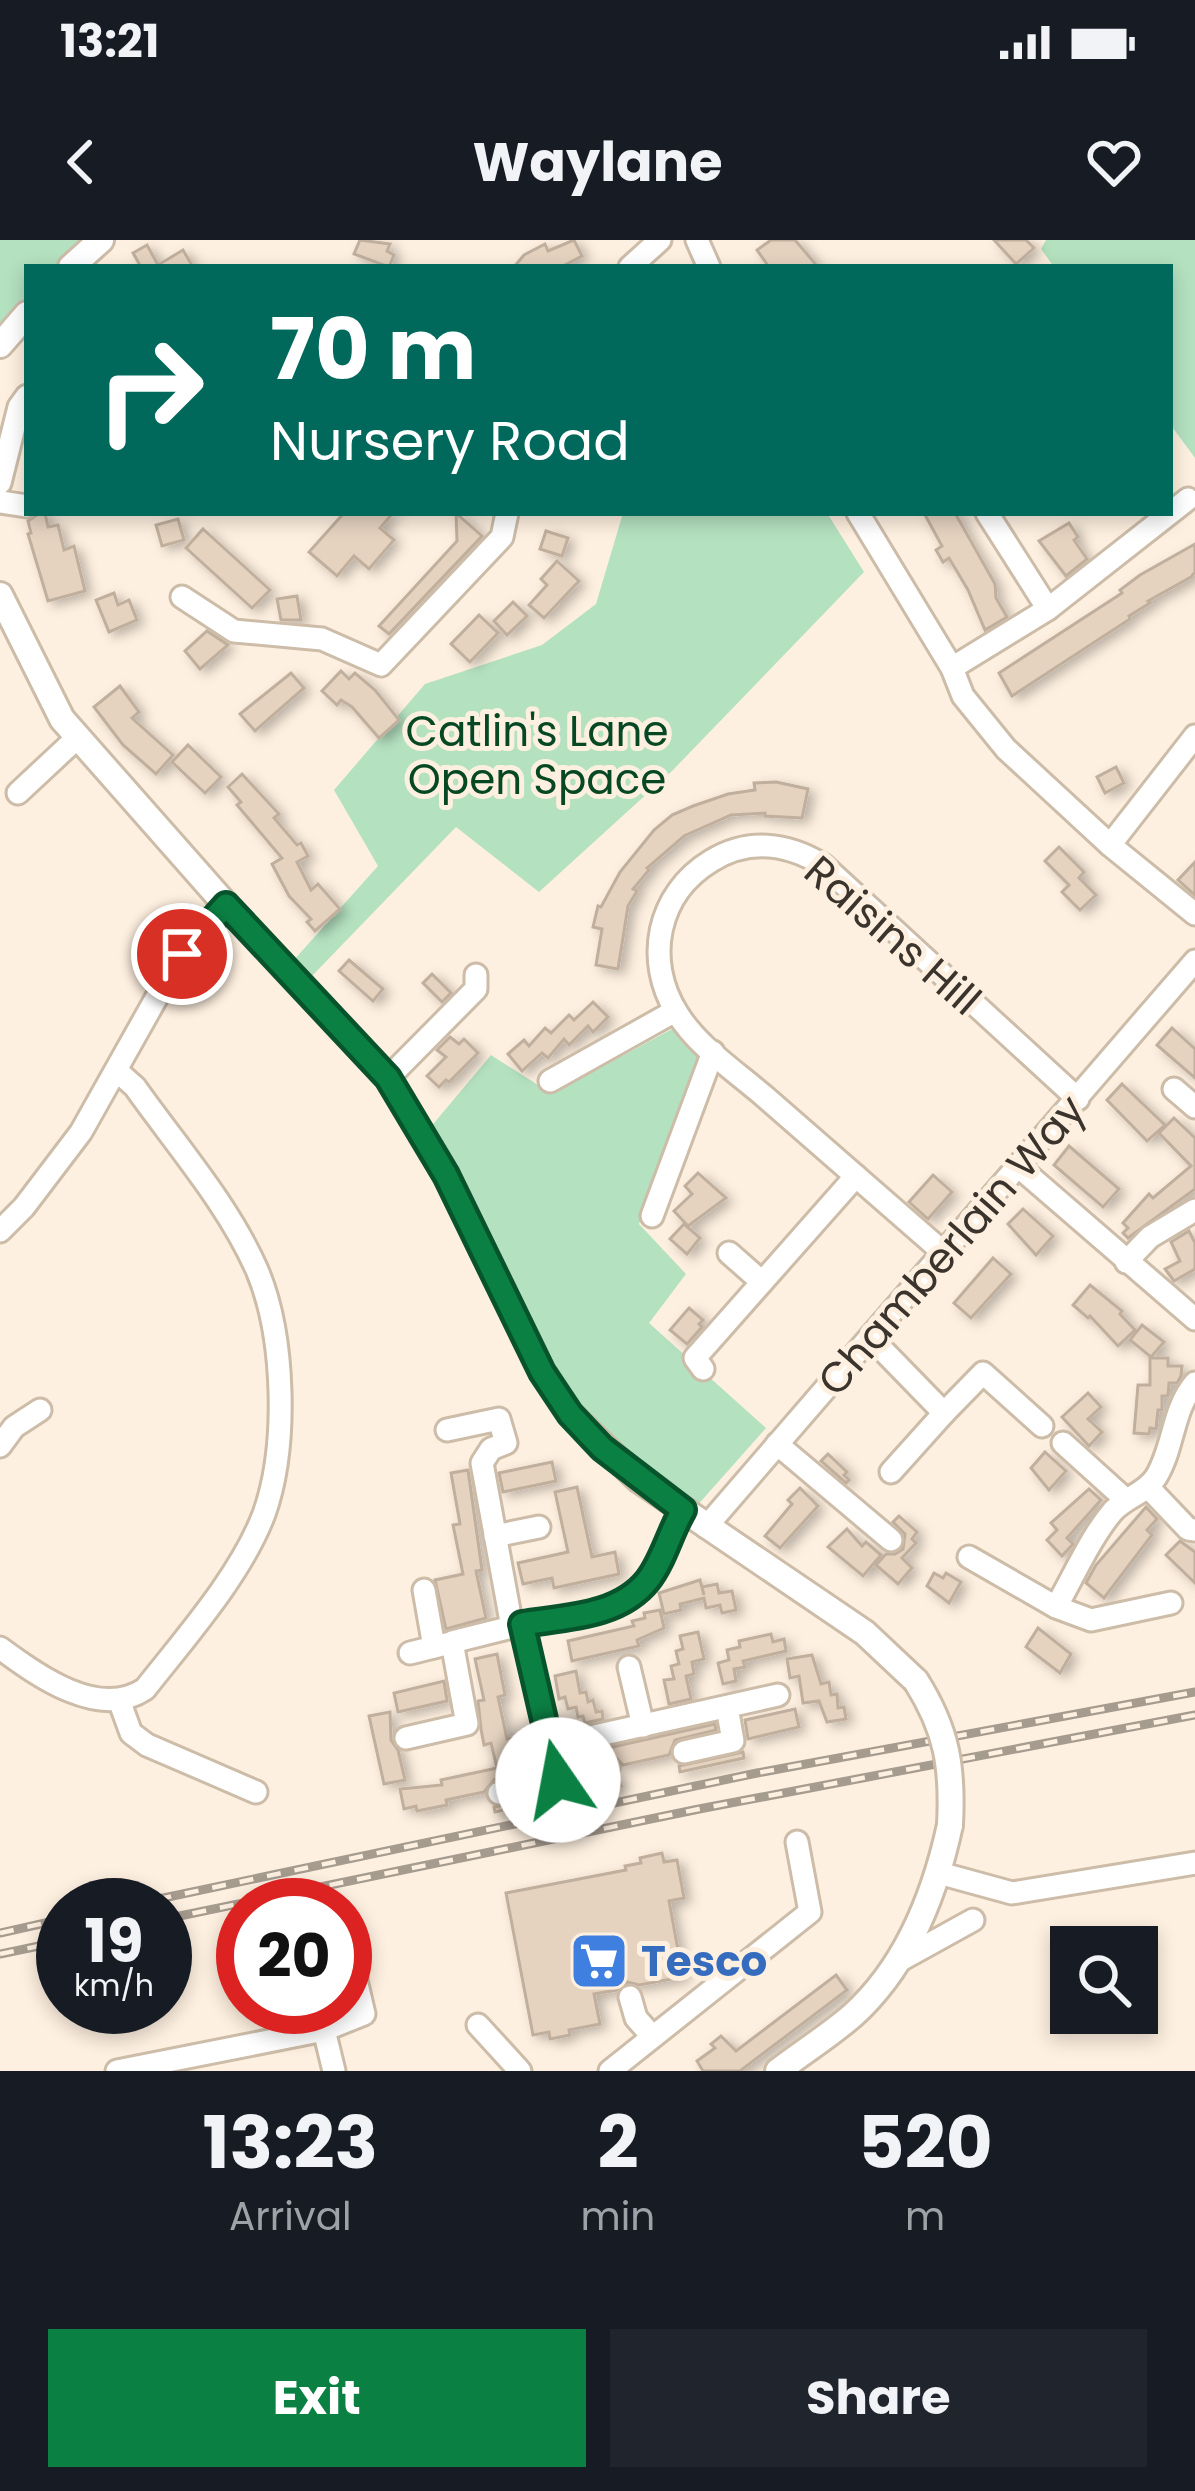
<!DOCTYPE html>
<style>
:root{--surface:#171b24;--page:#20242c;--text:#f1f3f6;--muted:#9ea1a6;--accent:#0b8043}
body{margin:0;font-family:Poppins,sans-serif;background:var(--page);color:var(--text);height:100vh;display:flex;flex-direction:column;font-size:45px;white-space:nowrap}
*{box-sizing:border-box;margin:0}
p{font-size:39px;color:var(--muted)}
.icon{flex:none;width:66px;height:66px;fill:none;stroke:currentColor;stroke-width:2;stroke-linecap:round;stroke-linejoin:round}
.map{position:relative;height:1831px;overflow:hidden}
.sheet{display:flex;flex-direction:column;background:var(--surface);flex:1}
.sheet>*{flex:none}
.hud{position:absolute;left:24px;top:24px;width:1149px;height:252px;border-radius:0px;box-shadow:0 6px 18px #0003;background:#00695c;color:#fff;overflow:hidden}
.fabs{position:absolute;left:1050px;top:1686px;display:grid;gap:24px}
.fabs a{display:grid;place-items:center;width:108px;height:108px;border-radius:0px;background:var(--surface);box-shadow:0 6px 18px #0003;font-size:60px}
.speed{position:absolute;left:36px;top:1638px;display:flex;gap:24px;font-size:60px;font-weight:700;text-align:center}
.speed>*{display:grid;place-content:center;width:156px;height:156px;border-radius:50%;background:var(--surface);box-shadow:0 6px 18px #0003;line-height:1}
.speed small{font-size:30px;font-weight:400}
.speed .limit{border:18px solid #d22;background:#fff;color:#111}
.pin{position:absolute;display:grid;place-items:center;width:102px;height:102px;color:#fff;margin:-51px;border:6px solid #fff;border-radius:50%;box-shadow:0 3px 12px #0007}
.me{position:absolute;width:132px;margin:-66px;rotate:348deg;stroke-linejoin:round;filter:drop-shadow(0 0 9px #0008)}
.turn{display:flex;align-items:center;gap:42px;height:252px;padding:0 48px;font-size:54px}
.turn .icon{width:156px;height:156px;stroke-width:2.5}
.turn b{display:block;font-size:84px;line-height:102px}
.eta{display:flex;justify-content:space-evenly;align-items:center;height:204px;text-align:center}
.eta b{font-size:72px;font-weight:700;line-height:84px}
.cta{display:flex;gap:24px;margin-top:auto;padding:24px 48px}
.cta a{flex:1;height:138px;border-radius:0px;background:var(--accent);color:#fff;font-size:48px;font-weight:700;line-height:138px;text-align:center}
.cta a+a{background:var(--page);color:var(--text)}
.status{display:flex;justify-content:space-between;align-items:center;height:84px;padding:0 60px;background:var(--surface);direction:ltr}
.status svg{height:33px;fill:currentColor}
header{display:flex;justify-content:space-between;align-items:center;height:156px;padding:0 48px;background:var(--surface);font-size:54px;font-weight:700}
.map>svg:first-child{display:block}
</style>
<div class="status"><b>13:21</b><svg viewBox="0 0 49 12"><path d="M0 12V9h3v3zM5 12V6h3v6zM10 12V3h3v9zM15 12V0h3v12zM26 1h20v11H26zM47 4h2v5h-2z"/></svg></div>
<header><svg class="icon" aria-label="back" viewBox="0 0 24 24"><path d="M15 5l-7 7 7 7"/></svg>Waylane<svg class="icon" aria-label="heart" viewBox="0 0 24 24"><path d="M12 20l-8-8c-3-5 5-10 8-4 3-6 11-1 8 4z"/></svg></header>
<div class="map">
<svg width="1195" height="1831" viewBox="0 0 1195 1831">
<defs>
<filter id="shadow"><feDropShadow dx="6" dy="4" stdDeviation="6" flood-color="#0004"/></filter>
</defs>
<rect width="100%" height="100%" fill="#fef0e0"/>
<!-- green -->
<g fill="#b4e1c0">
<polygon points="0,0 86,0 57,27 27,27 27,58 0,87"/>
<polygon points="1046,0 1195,0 1195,218 1170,184 1170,27 1054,27 1041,9"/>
<polygon points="623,273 827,273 864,332 672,531 539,652 456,587 310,738 293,721 378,626 334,550 425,444 542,405 596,364"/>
<polygon points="672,789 701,813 639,984 686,1034 649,1083 766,1188 695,1268 610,1202 548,1121 429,889 491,815 552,854"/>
</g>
<!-- building -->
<g fill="#e5d3c0" stroke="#c1af9d" stroke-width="3" filter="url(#shadow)">
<polygon points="360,0 390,4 387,11 394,15 389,27 354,14"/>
<polygon points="574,0 582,16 561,27 514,27 524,15 545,4 548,11"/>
<polygon points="771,0 795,0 818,27 769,27 757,10"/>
<polygon points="994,0 1026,0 1034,8 1016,24"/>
<polygon points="147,5 158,25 183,10 193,27 141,27 133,13"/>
<polygon points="40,273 45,273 48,287 58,285 64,310 74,306 85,351 48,361 28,294 31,293 28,281"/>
<polygon points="344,273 393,273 380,288 394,300 369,329 354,316 337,336 309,312"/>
<polygon points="456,273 482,296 389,394 379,386 457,301"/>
<polygon points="924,273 955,273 995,344 996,358 1007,377 985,390 968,350 949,318 943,322 936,310 942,306"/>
<polygon points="178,279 184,300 162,306 156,285"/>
<polygon points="1069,283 1078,297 1074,300 1087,319 1066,336 1039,301"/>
<polygon points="203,289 270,350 252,368 186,308"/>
<polygon points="546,291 568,298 562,316 540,309"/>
<polygon points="1195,304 1195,332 1191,337 1148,361 1150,363 1129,376 1130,379 1012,456 999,433 1122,353 1120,350 1140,335"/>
<polygon points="557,321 579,341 544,378 529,365 547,345 541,339"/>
<polygon points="114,353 118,365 129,360 137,380 109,392 96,360"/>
<polygon points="297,356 301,380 281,380 277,359"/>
<polygon points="513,362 527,376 507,395 494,381"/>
<polygon points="479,375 498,393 470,422 451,404"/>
<polygon points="207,391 228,405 200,429 185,411"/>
<polygon points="341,431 349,439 355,433 375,450 399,480 379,498 352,467 341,460 337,465 322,451"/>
<polygon points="291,433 304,448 255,491 240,474"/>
<polygon points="120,446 139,472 132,478 173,515 156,534 123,505 94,467"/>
<polygon points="188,505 221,537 205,553 172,522"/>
<polygon points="1116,527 1124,543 1105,553 1097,537"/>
<polygon points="242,534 279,574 274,578 297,605 301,603 308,616 297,622 311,650 318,644 340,669 315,691 307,682 311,679 289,656 272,624 282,618 237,565 241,562 228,547"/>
<polygon points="776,542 808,549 802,578 765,576 765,573 731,575 684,596 647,628 649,630 633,649 637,651 628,666 618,729 596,725 602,689 593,687 598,666 601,667 620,632 654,590 672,575 693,566 728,554 755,550 754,543"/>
<polygon points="1059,607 1084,632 1079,638 1096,655 1080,670 1062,652 1069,645 1045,621"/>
<polygon points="1195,622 1195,655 1178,640"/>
<polygon points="349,720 383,749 373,761 339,731"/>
<polygon points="432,734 451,753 442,762 423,743"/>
<polygon points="593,762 608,777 593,792 588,786 569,805 564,799 548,818 542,813 522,831 508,814 524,800 529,806 545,788 551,793 569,775 574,780"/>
<polygon points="1172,788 1195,809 1195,838 1157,805"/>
<polygon points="450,797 459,804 464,799 478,813 449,842 446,840 439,847 427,836 446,817 437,810"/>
<polygon points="1122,844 1165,885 1147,901 1107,860"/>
<polygon points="1174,878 1195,898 1195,949 1128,998 1123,993 1128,988 1123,983 1149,954 1153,958 1191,926 1159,893"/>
<polygon points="1069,906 1119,949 1103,967 1054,925"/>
<polygon points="698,933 726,958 688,986 674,971 692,954 685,946"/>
<polygon points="933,935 952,952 928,979 909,962"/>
<polygon points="1023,969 1053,996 1036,1015 1008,984"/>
<polygon points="684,984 700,998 687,1014 670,999"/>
<polygon points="1189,991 1195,1003 1195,1029 1174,1041 1165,1029 1180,1021 1171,1002"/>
<polygon points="993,1018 1011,1034 971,1078 954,1063"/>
<polygon points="1090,1045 1122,1071 1120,1074 1135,1090 1118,1106 1090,1076 1088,1078 1073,1065"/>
<polygon points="689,1068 703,1080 699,1084 702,1087 687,1104 670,1090"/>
<polygon points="1142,1085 1164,1102 1151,1117 1130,1100"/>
<polygon points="1150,1118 1168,1118 1168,1126 1182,1126 1181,1136 1177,1143 1169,1143 1168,1156 1162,1156 1162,1170 1158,1170 1156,1189 1150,1188 1149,1194 1134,1193 1138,1145 1150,1145"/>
<polygon points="1088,1153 1101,1167 1088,1179 1102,1192 1089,1206 1062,1177"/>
<polygon points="1045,1212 1066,1231 1049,1250 1031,1228"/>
<polygon points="828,1214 847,1232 844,1235 849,1240 846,1243 821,1221"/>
<polygon points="552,1222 556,1241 503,1252 499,1233"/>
<polygon points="468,1230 482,1330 476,1331 486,1378 446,1389 435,1340 463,1334 453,1285 460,1284 451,1233"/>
<polygon points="577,1247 592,1317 615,1312 619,1334 554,1348 552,1338 523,1344 518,1323 568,1312 555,1252"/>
<polygon points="800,1248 818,1266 780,1308 765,1296 792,1264 788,1260"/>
<polygon points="1089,1249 1101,1260 1067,1298 1073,1304 1062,1316 1047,1300 1057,1290 1051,1283"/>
<polygon points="1146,1267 1157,1279 1147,1290 1152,1295 1104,1358 1086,1343 1096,1325"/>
<polygon points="899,1276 917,1292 912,1299 916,1303 902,1318 912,1328 898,1344 876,1325 886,1314 895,1314 903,1309 905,1294 893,1282"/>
<polygon points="847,1289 862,1306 866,1302 881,1315 863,1336 828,1307"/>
<polygon points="1180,1301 1195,1312 1195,1343 1166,1315"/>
<polygon points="934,1333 943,1338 946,1333 961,1342 949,1363 927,1346"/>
<polygon points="700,1340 704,1355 702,1347 717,1344 719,1353 732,1351 736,1370 722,1373 720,1365 706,1368 704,1358 680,1364 681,1370 664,1374 659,1353"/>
<polygon points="660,1370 664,1388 637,1400 639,1406 572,1421 568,1401 634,1386 632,1381 645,1378 644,1373"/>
<polygon points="1038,1388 1071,1414 1060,1433 1026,1407"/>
<polygon points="698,1392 704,1419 692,1422 694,1434 686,1436 691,1459 669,1464 664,1440 674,1439 671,1426 679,1424 676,1411 683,1409 680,1396"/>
<polygon points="771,1394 773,1402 784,1399 786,1411 743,1421 745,1427 734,1429 736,1441 723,1444 718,1423 729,1420 727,1410 740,1407 739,1401"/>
<polygon points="497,1414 505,1455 498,1457 507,1499 513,1498 519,1526 538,1521 540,1529 495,1539 484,1552 446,1560 447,1565 417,1571 416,1566 404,1569 400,1549 442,1545 441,1540 497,1528 491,1503 484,1505 481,1489 478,1461 484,1460 475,1419"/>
<polygon points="812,1415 821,1444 829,1442 831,1455 837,1454 838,1468 844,1467 846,1479 827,1482 819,1461 803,1463 799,1436 790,1438 787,1419"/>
<polygon points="576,1431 580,1453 586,1452 588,1462 593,1460 596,1472 602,1471 603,1479 585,1483 583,1476 578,1477 576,1467 568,1469 565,1457 559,1459 555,1436"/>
<polygon points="444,1441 447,1461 398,1472 394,1453"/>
<polygon points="795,1469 799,1487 748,1499 745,1480"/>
<polygon points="390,1472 391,1500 398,1510 405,1540 384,1544 369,1476"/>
<polygon points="715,1484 716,1490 675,1500 669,1515 623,1525 611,1513 569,1522 568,1517"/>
<polygon points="743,1512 744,1518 680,1532 679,1526"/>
<polygon points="618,1539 621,1546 495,1572 494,1567"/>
<polygon points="662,1613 664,1622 677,1620 684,1658 669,1661 683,1737 639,1745 627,1742 617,1750 594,1754 600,1784 569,1790 570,1795 550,1799 549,1792 533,1795 506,1653 626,1630 625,1626 641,1623 640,1618"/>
<polygon points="836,1735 847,1750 740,1831 703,1831 697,1821 715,1808 711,1804 721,1796 736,1811"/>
</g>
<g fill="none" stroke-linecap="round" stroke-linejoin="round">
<!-- minor casing -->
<g stroke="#ccbca8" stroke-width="27">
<g id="minor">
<polyline points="697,0 709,27"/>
<polyline points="630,27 660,0"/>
<polyline points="0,243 19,167 27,156"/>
<polyline points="0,262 27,266"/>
<polyline points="858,273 952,428 963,456 1006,509 1110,605 1195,674"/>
<polyline points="987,273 1048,369"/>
<polyline points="182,357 234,391 322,399 381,425 502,297 507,273"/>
<polyline points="952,428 1048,369 1188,259"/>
<polyline points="18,553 78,497"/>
<polyline points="1110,605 1195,496"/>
<polyline points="388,838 476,749 476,735"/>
<polyline points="550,841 675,771"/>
<polyline points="1174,849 1195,867"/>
<polyline points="1019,927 1195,1079"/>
<polyline points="652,976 713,812"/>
<polyline points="0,991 24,967 81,892 181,714 226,665"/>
<polyline points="729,1013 762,1042"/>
<path d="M944,1013C884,960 824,908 764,856C735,831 697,806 677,773C644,720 657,654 711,621C748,598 787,603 823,625L1078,859"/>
<polyline points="1126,1022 1150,997 1195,970"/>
<polyline points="871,1098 944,1173 983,1133 1042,1186"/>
<polyline points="703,1129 695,1118 856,936"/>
<polyline points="447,1190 499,1179 506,1203 491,1209 482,1223 512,1387 522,1385"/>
<polyline points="1063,1203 1125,1259"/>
<polyline points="777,1204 891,1300"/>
<polyline points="0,1206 14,1187 40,1170"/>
<polyline points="891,1232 944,1173"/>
<polyline points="1148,1247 1188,1289 1195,1290"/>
<path d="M683,1270C670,1292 663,1321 648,1340C619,1377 565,1377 522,1385L550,1506L778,1455"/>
<polyline points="706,1287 1195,721"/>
<polyline points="495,1296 539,1287"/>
<polyline points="969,1317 1056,1367"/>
<polyline points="424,1350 434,1407"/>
<path d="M1171,1363L1091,1380L1056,1367C1074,1336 1090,1298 1113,1271C1126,1257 1146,1253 1156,1237C1174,1208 1172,1170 1195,1143"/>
<path d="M0,1408C38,1436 99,1480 145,1449C185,1398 241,1335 264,1274C288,1207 285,1096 257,1030C228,964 176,905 135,847L117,831"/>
<polyline points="410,1413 446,1404"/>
<polyline points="629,1427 643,1486"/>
<polyline points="119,1460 131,1493 147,1505 256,1552"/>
<polyline points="406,1498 467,1484 452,1402 512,1387"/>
<polyline points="550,1506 558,1540 608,1528"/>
<polyline points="684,1512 733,1501 727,1467"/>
<polyline points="499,1553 558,1540"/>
<polyline points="939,1633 1012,1653 1195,1623"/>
<polyline points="897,1722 973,1680"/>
<polyline points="630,1757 636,1778 651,1795"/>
<polyline points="478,1785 520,1831"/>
<polyline points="324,1790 334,1831"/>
<polyline points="117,1831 324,1790 364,1774 345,1693"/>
<polyline points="610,1831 810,1672 797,1602"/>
</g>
</g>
<!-- major casing -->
<g stroke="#ccbca8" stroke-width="30">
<g id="major">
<polyline points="71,27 101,0"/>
<polyline points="0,105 27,74"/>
<polyline points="0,355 62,479 226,665 388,838 446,935 542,1132 570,1174 638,1239 865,1393 916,1441"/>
<path d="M778,1831C803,1812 830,1795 853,1775C907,1726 935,1654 950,1585"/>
</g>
</g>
<!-- minor -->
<use href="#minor" stroke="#fff" stroke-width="21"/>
<!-- major -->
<use href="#major" stroke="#fff" stroke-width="24"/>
<!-- rail casing -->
<g stroke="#a69b8f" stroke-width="9">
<g id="rail">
<polyline points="130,1665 757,1533 1195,1452"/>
<polyline points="165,1679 699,1569 1195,1475"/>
<polyline points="0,1693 63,1679"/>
<polyline points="0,1714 63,1701"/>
</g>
</g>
<!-- rail -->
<use href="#rail" stroke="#fef0e0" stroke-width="4.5" stroke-dasharray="14" stroke-linecap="butt"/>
<!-- major-bridge casing -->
<g stroke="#ccbca8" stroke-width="30" stroke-linecap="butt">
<path id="major-bridge" d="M916,1441C947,1490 953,1527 950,1585"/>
</g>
<!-- major-bridge -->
<use href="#major-bridge" stroke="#fff" stroke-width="24"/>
</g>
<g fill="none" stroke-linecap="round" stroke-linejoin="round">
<!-- route casing -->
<g stroke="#07532c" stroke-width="30">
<path id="route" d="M182,714L226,665L388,838L446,935L542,1132L570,1174L602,1208L683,1270C670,1292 663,1321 648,1340C619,1377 565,1377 522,1384L558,1540"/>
</g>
<!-- route -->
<use href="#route" stroke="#0b8043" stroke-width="21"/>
</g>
<!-- icons -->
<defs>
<g id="supermarket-square" transform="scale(3)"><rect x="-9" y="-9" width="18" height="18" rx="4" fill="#3f7fe0" stroke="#fef0e0"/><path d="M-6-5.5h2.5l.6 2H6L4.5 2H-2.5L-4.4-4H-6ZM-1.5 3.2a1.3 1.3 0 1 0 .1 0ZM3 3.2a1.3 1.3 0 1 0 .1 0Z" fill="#fff"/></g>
</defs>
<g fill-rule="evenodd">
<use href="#supermarket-square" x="599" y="1721"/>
</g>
<g text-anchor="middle" stroke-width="10" stroke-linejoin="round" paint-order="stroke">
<!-- park labels -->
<g font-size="42" fill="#074824" stroke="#fef0e0">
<text x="537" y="506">Catlin's Lane<tspan x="537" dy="48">Open Space</tspan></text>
</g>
<!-- street labels -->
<g font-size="42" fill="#3b342c" stroke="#fef0e0">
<text transform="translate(893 695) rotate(41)" y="15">Raisins Hill</text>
<text transform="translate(951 1005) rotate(-49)" y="15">Chamberlain Way</text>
</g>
<!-- shop labels -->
<g font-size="42" font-weight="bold" fill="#366cbe" stroke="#fef0e0" text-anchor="start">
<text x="641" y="1736">Tesco</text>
</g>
</g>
</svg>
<div class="fabs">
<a><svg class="icon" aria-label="search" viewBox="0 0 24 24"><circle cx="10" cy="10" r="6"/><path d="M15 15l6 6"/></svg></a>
</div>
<div class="speed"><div>19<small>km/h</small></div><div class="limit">20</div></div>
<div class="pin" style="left:182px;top:714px;background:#d93025"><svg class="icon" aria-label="arrive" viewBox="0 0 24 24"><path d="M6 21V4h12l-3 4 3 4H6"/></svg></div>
<svg class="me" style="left:558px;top:1540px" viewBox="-20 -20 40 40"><circle r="19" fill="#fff"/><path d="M0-13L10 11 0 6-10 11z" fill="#0b8043"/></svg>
<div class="hud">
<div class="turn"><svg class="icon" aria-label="right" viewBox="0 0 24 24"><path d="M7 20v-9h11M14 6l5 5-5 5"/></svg><div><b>70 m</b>Nursery Road</div></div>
</div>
</div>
<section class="sheet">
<div class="eta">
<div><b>13:23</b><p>Arrival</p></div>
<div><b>2</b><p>min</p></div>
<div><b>520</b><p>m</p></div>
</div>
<div class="cta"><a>Exit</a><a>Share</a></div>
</section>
